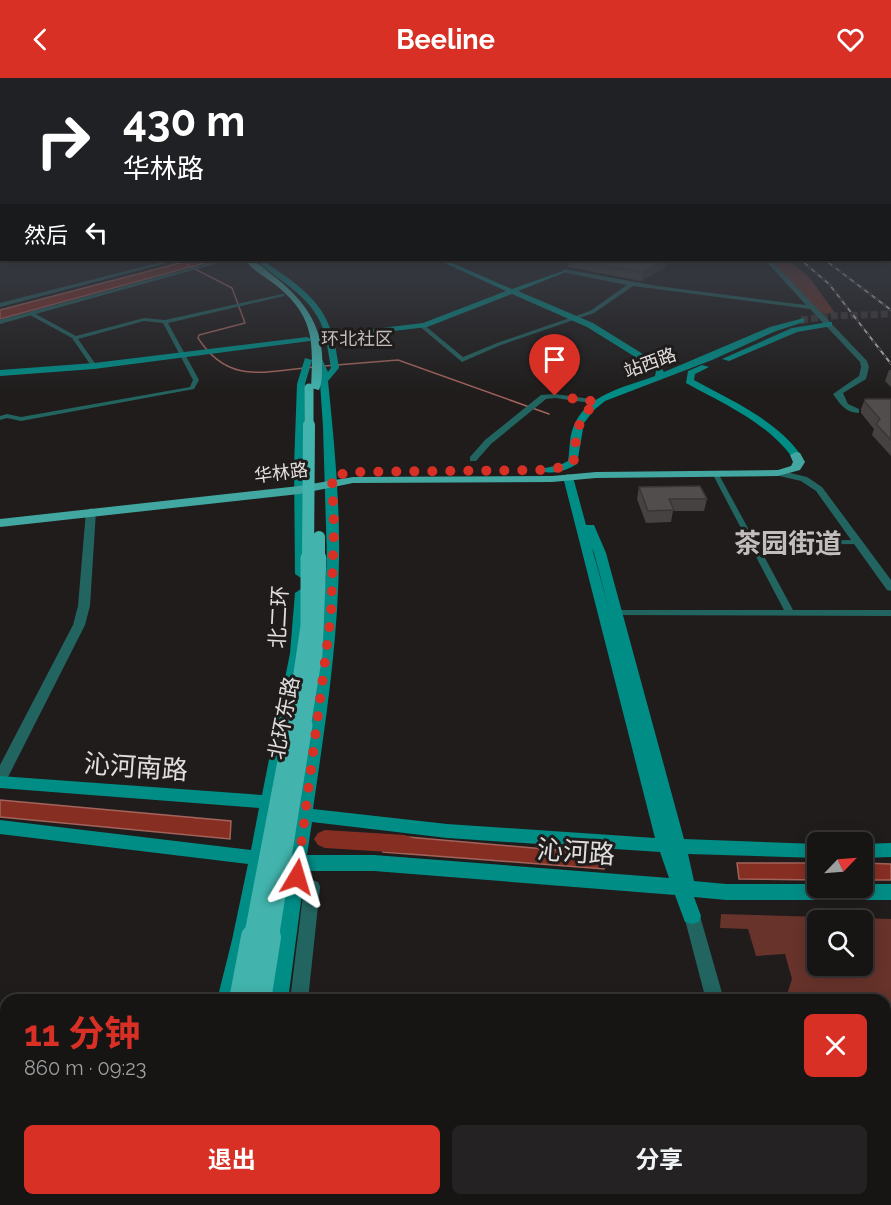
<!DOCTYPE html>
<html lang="zh">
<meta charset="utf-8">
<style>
:root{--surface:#171514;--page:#242222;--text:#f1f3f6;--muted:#9e9fa0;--line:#363434;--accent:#d93025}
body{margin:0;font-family:Raleway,"Noto Sans SC",sans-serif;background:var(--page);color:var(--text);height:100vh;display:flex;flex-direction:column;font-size:22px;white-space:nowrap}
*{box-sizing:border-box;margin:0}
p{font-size:20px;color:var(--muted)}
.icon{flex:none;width:33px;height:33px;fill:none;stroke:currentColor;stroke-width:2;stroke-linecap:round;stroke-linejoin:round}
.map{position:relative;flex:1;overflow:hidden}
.panel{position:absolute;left:0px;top:916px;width:891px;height:212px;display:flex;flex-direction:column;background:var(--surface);border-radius:18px 18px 0 0;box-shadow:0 3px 15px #0003,0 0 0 2px var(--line)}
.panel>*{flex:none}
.top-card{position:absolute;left:0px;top:0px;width:891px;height:183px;box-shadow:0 3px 15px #0003,0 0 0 2px var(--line);background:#202124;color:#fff;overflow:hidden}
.needle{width:39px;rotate:65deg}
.tools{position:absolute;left:807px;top:754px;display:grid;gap:12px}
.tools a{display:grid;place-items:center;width:66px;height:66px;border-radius:9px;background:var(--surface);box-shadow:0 3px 15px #0003,0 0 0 2px var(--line);font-size:30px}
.pin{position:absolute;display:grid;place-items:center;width:51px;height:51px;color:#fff;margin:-62px -26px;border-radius:50% 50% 50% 0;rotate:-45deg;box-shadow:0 0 6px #0007}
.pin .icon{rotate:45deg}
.me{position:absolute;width:66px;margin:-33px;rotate:7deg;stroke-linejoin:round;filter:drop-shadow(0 0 4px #0008)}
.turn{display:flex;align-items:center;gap:21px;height:126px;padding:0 24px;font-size:27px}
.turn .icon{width:78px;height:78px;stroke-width:2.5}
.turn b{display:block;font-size:42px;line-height:51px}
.then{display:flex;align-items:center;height:57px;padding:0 24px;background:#0003;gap:12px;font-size:22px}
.round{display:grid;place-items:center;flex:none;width:63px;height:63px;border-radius:9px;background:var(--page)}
.overview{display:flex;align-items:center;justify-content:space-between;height:102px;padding:0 24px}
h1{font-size:36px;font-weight:700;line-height:45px;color:var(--accent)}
.action{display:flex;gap:12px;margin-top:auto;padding:12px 24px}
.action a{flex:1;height:69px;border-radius:9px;background:var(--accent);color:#fff;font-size:24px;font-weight:700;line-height:69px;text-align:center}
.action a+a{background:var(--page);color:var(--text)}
header{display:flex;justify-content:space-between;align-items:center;height:78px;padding:0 24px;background:var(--accent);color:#fff;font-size:27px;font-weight:700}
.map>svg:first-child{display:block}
</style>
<header><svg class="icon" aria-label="back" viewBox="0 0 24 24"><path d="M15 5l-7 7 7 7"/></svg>Beeline<svg class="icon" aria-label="heart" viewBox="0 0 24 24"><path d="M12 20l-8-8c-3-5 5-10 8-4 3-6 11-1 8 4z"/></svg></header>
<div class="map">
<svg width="891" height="1127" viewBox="0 0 891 1127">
<rect width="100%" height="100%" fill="#1f1c1b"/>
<!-- green -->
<g fill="#67332b" fill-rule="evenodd">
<polygon points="771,182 788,182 809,199 835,235 822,236"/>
<path d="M721,836L891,841V940H885V922H785L792,901L785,876L756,878L748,851L720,850ZM818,843H862V888H818Z"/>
</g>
<!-- water -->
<g fill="#872e23" stroke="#a2635b" stroke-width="1.5">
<polygon points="191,182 216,182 0,241 0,232"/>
<polygon points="0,722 231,743 230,761 0,739"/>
<polygon points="385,757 602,776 604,791 383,774"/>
<polygon points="737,785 817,785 817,802 739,801"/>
<polygon points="863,785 891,786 891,802 863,802"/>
</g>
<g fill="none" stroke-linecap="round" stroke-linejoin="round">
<!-- stream -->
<g stroke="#a2635b" stroke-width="1.5">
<path d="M187,187L232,210L245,245L199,257L198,260C229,308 266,293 314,289"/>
<polyline points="324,288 398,282 549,336"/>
</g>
<!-- river -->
<polygon fill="#872e23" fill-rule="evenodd" points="325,752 405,757 412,760 416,766 412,772 405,775 325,770 318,767 314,761 318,755"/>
<!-- secondary-tunnel-far1 -->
<polyline stroke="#3c3938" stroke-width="7" stroke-dasharray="7 3" stroke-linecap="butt" points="801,242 832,238 891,236"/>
<!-- secondary-tunnel -->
<polyline stroke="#3c3938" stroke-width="8" stroke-dasharray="8 4.5" stroke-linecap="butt" points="801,242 805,242"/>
<!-- minor -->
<g fill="#226460" fill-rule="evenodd">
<polygon points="282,216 284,216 284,218 168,245 199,302 194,311 21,343 7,340 0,342 0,338 7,336 21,339 190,309 193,302 163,245 144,243 78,261 97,288 94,290 92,289 72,260 30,237 30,235 34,235 76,258 144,240 165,242"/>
<polygon points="715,393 718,395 755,463 858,462 862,464 858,466 758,467 793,532 891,532 891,538 608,537 607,535 611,532 784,532 712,395"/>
</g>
<!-- tertiary -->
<g fill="#226460" fill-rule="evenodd">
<polygon points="170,182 178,182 0,229 0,225"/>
<polygon points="221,182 229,182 0,246 0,242"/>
<path d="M765,182H771L867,283L869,289L866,301L843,315L848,326L859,331V335C846,335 840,326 833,316L859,298L861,289L860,284L810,231L633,208L594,235L501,267L462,284L418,247L423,246L463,279L497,265L590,233L627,207L562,194L564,191L657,208L806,227Z"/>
<polygon points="555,316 598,322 602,324 598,326 555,320 546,321 491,366 476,383 470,383 470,379 485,362 541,317"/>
<polygon points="778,392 807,399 822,409 891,502 891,513 887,512 816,413 801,403 775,397 773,395"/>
<polygon points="91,430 96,433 90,528 85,547 5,705 0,707 0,687 73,547 78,528 86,433"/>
<polygon points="312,802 318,804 320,809 308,922 290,922 304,809 306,804"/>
<polygon points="692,831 698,833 700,838 724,922 706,922 684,838 686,833"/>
<polygon points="267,1122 289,1122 288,1127 266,1127"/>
<polygon points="742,1122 764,1122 765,1127 743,1127"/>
</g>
<!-- secondary -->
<g fill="#008d86" fill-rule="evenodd">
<path d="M256,182H262C291,202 322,220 332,256L423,245L506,213L438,182H445L512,211L566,192V194L518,213L593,245L659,286L664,294L770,249L804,240V244L776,253L712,282L605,323L594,332L584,345L577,386C567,392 557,396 545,394V390L560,387L568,383C570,372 569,360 573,350C585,316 626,309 655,298L656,293L653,290L587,249L512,216L427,249L334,260L339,290L328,303C334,362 340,422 339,481C338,565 325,648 313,731L447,746L655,760L563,399L568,396L573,399L586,447H594L606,475L684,761L818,766V780L688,776L694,803L726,806H818V810H862V806H891V822H726L694,819L701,838L699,844L692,846L685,844L675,817L374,793H305L288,922H268L288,791L265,788L252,862L237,922H217L232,862L248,786L0,756V742L251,772L259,730L0,710V698L262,717L290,575L295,515L301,511L307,515L304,575L278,720L298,726L319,585L327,482L323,349L319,290L314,281L321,279L328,294L331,290L326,261L316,262L312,260L325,257C315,219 282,206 256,182ZM592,470L594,475L609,531ZM275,732L296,739L290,776L268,774ZM312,744L447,760L660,774L669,800L374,777H307Z"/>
<polygon points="829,244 832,244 832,248 797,254 729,283 722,281 792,250"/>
<polygon points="307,259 311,261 310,263 94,291 0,298 0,292 94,285"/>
<polygon points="305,280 312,282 305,306 304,388 307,496 301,500 295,496 294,388 297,306"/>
<path d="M702,287L709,289L695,296L694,302C732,323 775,341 801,377L800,379H792C766,344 724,326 686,305L688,293Z"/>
<polygon points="891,765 891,779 862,780 862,766"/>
<polygon points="166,1122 190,1122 189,1127 165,1127"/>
<polygon points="236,1122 260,1122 259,1127 235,1127"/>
</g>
<!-- primary -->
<polygon fill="#41a7a0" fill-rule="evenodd" points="796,374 800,375 805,384 800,392 778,398 596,400 552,404 353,405 299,416 0,449 0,441 299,408 353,399 552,398 596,394 778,392 791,388 793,384 790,377"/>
<!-- trunk -->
<g fill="#42b4ad" fill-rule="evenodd">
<path d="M245,182C256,182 264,190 272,197C303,220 325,249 322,289C322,297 322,305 319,312L311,310C313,265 315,239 277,208C267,200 252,192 245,182Z"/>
<polygon points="189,1122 241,1122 241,1127 188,1127"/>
</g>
<!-- rail casing -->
<g stroke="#bcb9b9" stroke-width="2">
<g id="rail">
<polyline points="801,182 829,206 891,286"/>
<polyline points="825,182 891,232"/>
</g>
</g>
<!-- rail -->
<use href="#rail" stroke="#1f1c1b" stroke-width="1.5" stroke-dasharray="4.5" stroke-linecap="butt"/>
<!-- trunk-bridge-far4 -->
<polyline stroke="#42b4ad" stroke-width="9" points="309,348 309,310"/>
<!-- trunk-bridge-far3 -->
<g stroke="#42b4ad" stroke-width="12">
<polyline points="319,459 319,481"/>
<polyline points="308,481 309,347"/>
</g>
<!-- trunk-bridge-far2 -->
<g stroke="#42b4ad" stroke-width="15">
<polyline points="293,649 308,548 308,480"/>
<polyline points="303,649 315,576 319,480"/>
</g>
<!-- trunk-bridge-far1 -->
<g stroke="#42b4ad" stroke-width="19">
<polyline points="253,861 294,647"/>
<polyline points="269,861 303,647"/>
</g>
<!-- trunk-bridge -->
<g stroke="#42b4ad" stroke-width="24">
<polyline points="241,922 253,859"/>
<polyline points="259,922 269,859"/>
</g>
</g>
<!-- wall -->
<g fill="#464241">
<polygon points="569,182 667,182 666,189 641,203 568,189"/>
<polygon points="889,292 891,292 891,309 885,303"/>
<polygon points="865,321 891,321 891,378 872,357 874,351 861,335 861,331"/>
<polygon points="639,409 707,421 704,433 673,433 671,444 646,445 637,421"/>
</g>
<!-- shaded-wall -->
<polygon fill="#393635" points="666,182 667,182 666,189 641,203 643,194"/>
<!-- building -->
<g fill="#514d4c" stroke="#393635" stroke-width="1.5">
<polygon points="572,182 666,182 643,194"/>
<polygon points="865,321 891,321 891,362 876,346 880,341 865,324"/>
<polygon points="700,408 707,421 669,421 674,432 648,433 639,409"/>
</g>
<!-- sky -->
<linearGradient id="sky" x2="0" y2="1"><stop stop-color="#110f0f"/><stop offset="0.5" stop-color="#3c404a"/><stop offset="1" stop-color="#3c404a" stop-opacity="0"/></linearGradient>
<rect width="891" height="317" fill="url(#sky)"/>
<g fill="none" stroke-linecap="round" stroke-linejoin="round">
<!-- route -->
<path stroke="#d93025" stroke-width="10" stroke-dasharray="0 18" d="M297,799L331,537L334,450L332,398L353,394L549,392L566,388L575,381C575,357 577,340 597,324L555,318"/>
</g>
<g text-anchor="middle" stroke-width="6" stroke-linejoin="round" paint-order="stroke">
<!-- far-neighbourhood labels -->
<g font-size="18" fill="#c2bebd" stroke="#1f1c1b">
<text x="357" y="267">环北社区</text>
</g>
<!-- far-street labels -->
<g font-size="18" fill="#e1dede" stroke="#1f1c1b">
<text transform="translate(650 285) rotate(-20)" y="6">站西路</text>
<text transform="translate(281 395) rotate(-7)" y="6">华林路</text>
</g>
<!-- street labels -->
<g font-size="21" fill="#e1dede" stroke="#1f1c1b">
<text transform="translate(279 539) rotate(-87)" y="7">北二环</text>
<text transform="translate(284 640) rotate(-79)" y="7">北环东路</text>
</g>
<!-- near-street labels -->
<g font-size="26" fill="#e1dede" stroke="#1f1c1b">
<text transform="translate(136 689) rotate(4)" y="9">沁河南路</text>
<text transform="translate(576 774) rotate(4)" y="9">沁河路</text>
</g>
<!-- district labels -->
<g font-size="27" font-weight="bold" fill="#c2bebd" stroke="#1f1c1b">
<text x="788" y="475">茶园街道</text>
</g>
</g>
</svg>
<div class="tools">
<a><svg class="needle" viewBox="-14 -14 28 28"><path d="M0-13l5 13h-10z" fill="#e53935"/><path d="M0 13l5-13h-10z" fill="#9e9fa0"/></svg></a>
<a><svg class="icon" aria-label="search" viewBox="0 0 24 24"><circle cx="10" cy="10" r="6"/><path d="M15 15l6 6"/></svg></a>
</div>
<div class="pin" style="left:555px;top:318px;background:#d93025"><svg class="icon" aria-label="arrive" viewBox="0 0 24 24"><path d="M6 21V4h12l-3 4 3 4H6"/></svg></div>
<svg class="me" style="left:297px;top:799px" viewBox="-20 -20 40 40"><path d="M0-17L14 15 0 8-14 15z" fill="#d93025" stroke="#fff" stroke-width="4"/></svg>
<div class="top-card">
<div class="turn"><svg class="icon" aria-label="right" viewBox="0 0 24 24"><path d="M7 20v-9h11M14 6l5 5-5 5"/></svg><div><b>430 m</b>华林路</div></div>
<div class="then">然后<svg class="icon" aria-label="left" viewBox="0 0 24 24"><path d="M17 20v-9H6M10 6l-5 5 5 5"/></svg></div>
</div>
<section class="panel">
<div class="overview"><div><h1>11 分钟</h1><p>860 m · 09:23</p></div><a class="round" style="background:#d93025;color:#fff"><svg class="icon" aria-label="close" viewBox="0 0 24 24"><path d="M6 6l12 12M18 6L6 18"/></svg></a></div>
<div class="action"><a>退出</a><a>分享</a></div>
</section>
</div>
